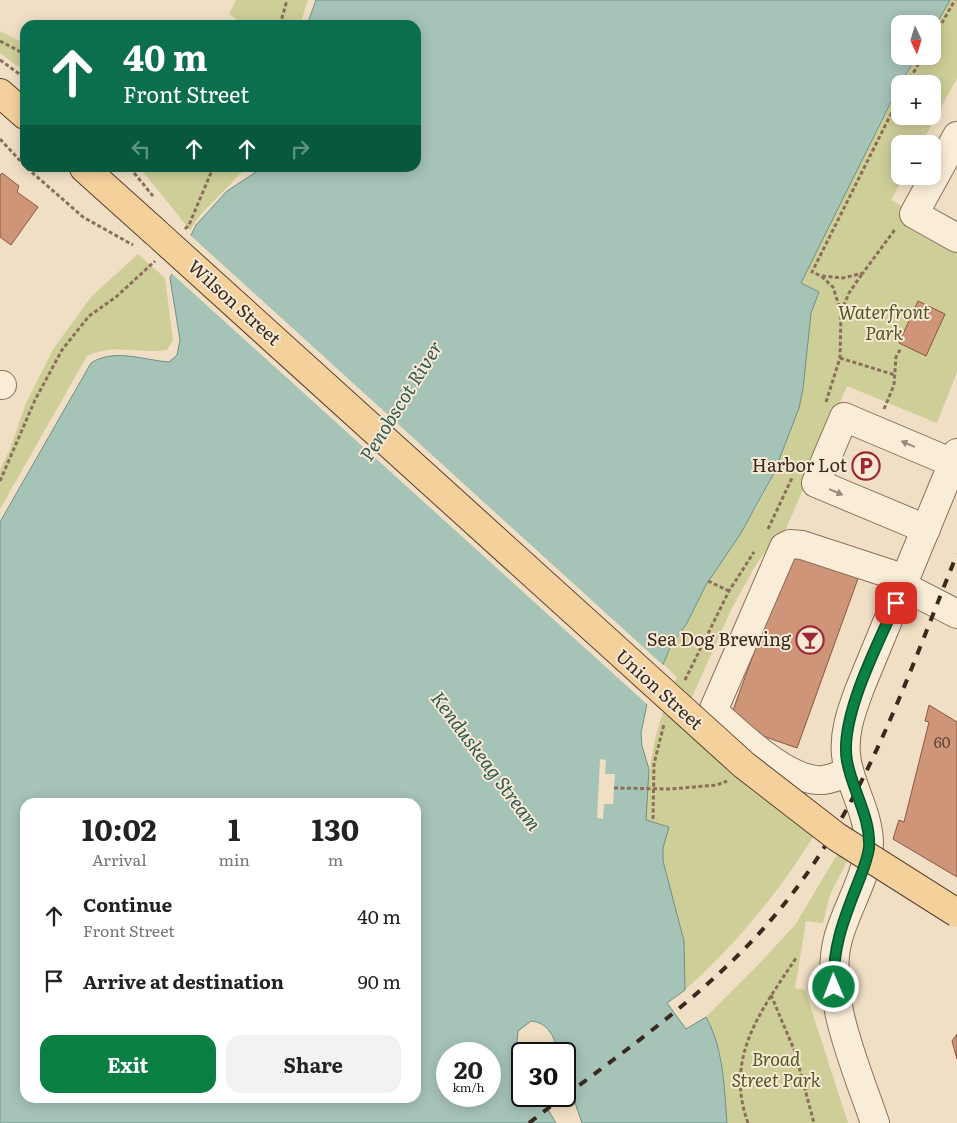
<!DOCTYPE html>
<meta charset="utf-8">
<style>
:root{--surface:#fff;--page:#f2f2f2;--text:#222;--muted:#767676;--accent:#0b8043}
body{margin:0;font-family:Literata,serif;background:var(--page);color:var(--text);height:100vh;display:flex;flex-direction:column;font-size:19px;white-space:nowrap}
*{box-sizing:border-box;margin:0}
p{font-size:16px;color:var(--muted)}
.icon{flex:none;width:28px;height:28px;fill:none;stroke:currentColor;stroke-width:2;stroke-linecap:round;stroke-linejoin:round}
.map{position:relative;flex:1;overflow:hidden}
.sheet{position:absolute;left:20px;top:798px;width:401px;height:305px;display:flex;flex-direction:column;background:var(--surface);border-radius:15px;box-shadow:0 2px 12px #0003}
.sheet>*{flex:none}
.guide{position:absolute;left:20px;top:20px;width:401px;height:152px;border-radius:15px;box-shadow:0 2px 12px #0003;background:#0b6e4f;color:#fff;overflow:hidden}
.needle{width:32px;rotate:176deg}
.tools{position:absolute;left:891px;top:15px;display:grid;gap:10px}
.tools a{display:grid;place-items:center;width:50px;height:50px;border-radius:10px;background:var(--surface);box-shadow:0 2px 12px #0003;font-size:25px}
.speed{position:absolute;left:436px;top:1042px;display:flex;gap:10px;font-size:25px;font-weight:700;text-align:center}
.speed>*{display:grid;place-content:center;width:65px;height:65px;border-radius:50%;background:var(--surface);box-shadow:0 2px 12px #0003;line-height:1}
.speed small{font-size:12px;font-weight:400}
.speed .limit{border:2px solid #111;border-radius:8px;background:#fff;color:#111}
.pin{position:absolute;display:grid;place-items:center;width:42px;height:42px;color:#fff;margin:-21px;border-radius:10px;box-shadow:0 2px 8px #0006}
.me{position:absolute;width:55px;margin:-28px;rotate:359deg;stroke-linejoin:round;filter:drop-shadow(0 0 4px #0008)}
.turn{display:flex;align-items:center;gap:18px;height:105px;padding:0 20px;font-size:22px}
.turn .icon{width:65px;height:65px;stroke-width:2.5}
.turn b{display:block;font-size:35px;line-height:42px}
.lanes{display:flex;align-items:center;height:48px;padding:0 20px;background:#0003;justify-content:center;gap:25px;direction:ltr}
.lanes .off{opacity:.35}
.eta{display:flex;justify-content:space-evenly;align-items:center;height:85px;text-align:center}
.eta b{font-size:30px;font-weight:700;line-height:35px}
.cta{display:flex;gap:10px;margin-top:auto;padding:10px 20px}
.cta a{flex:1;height:58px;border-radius:15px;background:var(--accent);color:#fff;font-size:20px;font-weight:700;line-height:58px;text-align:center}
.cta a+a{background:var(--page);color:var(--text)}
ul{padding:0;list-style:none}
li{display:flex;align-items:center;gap:15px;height:65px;padding:0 20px}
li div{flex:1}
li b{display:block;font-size:19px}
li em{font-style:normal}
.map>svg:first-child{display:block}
</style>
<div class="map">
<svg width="957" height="1123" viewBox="0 0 957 1123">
<rect width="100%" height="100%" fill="#f0dfc4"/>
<!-- green -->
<g fill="#cdce98">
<polygon points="236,0 308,0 300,25 244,25 229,14"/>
<path d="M950,0H957V78L921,144H900V176H904L891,200L905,208L957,250V372L937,423L847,386L783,536L774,539L754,568L731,610L679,726L756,794L813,837C777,895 735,945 685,990L684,941L663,861V848L669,827L646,820C649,762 653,731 677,677L662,663L687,623L706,585L756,508L774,473L799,408L803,389L811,313L819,292L800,283L900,86V116H932V84H901L917,56H932L933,30Z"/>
<polygon points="0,31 25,44 25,72 0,53"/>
<polygon points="140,168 246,168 201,214 190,230"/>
<path d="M138,254L165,278L173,340L167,350C138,354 115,343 87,356L0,509V470L10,449L26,403L54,348L91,297Z"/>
<polygon points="850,833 856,837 843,858 847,861 830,895 823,923 806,921 795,988 805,990 848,1123 727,1123 721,1055 706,1017 757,966 795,925"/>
</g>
<!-- water -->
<path fill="#a6c3b8" stroke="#6c9185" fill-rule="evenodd" d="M316,0H950L933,30L932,24H900V56H917L900,84L801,283L819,292L811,313L803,389L799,408L774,473L741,533L706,585L687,623L671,646L648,699L641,733L642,746L649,769L646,820L669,827L663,848V861L684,941L685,990L667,1003L686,1029L706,1017C724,1050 724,1086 727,1123H582L565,1074V1054H559C554,1038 550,1023 531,1021L518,1031L517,1042L522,1062V1096H540L556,1123H0V522L91,363C114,348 143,360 169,362L177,355L180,340L170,278L196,225L227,191L262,168H416V25H307ZM25,802H416V1098H25ZM448,1054H490V1096H448Z"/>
<!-- pier -->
<g fill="#f0dfc4">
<polygon points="189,234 664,666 649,706 170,272"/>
<polygon points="600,759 606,760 605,774 615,774 613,804 604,804 603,819 597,818"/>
</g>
<!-- building -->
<g fill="#cf9579" stroke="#8b563f">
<polygon points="2,173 19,186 17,192 38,207 11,245 0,237 0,175"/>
<polygon points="918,301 945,314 926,356 899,343"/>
<polygon points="805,554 860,573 797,748 743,729 732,713 788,559"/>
<polygon points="929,705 957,722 957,877 893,839 899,820 904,822 929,722 925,721"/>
<polygon points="957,1034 957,1059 952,1041"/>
</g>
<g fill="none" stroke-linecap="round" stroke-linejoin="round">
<!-- minor casing -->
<g stroke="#8b6f5a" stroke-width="30">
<g id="minor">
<polyline points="957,136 914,214 957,238"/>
<polyline points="0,385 2,385"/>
<polyline points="926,529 816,483 844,417 953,463"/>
<polyline points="903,586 957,614"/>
<path d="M849,771C841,775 832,779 823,780C788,783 738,733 713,711L784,547L790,544L802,545L906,579"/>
<path d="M875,1123C857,1069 823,996 838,939C846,908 869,874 869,842C868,813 852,789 847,762C842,736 851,712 860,688L957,453"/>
</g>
</g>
<!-- major casing -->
<g stroke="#593e2e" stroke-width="30">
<g id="major">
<polyline points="0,93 25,115"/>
<polyline points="84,168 153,230"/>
</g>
</g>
<!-- path -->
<g stroke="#8b6f5a" stroke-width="3" stroke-dasharray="4 2.5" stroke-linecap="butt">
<polyline points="280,25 287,0"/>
<polyline points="932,40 955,0"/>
<polyline points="0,41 25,54"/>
<polyline points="0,60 25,78"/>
<polyline points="907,84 923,56"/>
<polyline points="0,139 25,166"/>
<polyline points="27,168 83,217 133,245"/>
<polyline points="130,168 153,196"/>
<polyline points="185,229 189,225 213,168"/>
<polyline points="822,276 843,278 863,273 896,228"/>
<polyline points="841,312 849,293 862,274"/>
<polyline points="840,358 895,375"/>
<polyline points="826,402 840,358 841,312 833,287 821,276 812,272 900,96"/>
<polyline points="884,409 894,385 896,357 901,348"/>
<polyline points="0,481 35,400 62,350 89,316 116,297 155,261"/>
<polyline points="768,529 792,478"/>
<polyline points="708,581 729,591"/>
<polyline points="685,680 729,591 754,552"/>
<polyline points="614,788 670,789 717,785 727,781"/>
<polyline points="653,819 654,764 664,724"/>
<polyline points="771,995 795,1052 814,1123"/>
<path d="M748,1123C724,1057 761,1011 796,958"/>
</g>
<!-- minor -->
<use href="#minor" stroke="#faedd8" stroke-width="28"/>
<!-- major -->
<use href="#major" stroke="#f4d09b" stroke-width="28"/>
<!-- rail -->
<g stroke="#3b291e" stroke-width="4" stroke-dasharray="9 9" stroke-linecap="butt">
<path d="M565,1096C642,1038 720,983 781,908C865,805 908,675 957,554"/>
<polyline points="529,1123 564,1096"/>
</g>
<!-- major-bridge casing -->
<g stroke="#593e2e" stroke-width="30" stroke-linecap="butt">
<polyline id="major-bridge" points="153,230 744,765 837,837 957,913"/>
</g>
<!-- major-bridge -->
<use href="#major-bridge" stroke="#f4d09b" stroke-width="28"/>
</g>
<!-- one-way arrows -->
<defs><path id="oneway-solid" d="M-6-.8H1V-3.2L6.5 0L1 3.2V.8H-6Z" transform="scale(1.25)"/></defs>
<g fill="#9a8b7b">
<use href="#oneway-solid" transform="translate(908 444) rotate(-157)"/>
<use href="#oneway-solid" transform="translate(836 492) rotate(23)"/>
</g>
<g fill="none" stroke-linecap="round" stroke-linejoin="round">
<!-- route casing -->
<g stroke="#07532c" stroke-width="12">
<path id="route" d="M834,987C832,950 843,921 856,888C861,875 867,862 869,848C871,817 852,790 847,761C839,718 878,644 896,603"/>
</g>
<!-- route -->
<use href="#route" stroke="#0b8043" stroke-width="9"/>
</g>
<!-- icons -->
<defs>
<g id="parking-ring" transform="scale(1.4375)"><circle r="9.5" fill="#f7e9d4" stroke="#9c2833" stroke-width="1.5"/><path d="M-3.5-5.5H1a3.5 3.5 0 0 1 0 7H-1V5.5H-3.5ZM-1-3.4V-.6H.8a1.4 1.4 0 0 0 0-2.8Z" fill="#9c2833"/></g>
<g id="bar-ring" transform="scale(1.4375)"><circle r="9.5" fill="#f7e9d4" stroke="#9c2833" stroke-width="1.5"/><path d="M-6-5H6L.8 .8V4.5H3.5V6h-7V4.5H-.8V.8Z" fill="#9c2833"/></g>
</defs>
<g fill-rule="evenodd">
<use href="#parking-ring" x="866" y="466"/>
<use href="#bar-ring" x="810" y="640"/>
</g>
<g text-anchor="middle" stroke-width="4" stroke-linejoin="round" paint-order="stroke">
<!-- number labels -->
<g font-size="15" fill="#604435">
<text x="942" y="748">60</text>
</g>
<!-- street labels -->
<g font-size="18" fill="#3b291e" stroke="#f7e9d4">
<text transform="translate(234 303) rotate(42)" y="6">Wilson Street</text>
<text transform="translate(659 690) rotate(42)" y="6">Union Street</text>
</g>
<!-- park labels -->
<g font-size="18" font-style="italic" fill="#505824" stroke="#f7e9d4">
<text x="884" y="319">Waterfront<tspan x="884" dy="21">Park</tspan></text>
<text x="776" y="1066">Broad<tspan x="776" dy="21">Street Park</tspan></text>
</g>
<!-- poi labels -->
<g font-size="18" fill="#3b291e" stroke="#f7e9d4" text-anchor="end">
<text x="847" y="472">Harbor Lot</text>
<text x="791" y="646">Sea Dog Brewing</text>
</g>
<!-- water labels -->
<g font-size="19" font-style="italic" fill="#2d5b54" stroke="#f7e9d4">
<text transform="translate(401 401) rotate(-58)" y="7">Penobscot River</text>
<text transform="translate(486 761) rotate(53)" y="7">Kenduskeag Stream</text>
</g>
</g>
</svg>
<div class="tools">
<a><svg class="needle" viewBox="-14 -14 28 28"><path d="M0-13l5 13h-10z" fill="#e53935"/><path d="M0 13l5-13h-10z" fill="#767676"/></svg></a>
<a>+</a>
<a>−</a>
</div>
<div class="speed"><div>20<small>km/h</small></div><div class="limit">30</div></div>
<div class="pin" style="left:896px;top:603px;background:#d93025"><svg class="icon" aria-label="arrive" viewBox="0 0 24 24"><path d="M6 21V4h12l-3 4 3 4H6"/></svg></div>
<svg class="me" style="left:834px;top:987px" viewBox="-20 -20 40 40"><circle r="17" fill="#0b8043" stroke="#fff" stroke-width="3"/><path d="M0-11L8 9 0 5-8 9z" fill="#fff"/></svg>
<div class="guide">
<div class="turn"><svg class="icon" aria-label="ahead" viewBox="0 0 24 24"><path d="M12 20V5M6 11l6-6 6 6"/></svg><div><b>40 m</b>Front Street</div></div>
<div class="lanes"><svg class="icon off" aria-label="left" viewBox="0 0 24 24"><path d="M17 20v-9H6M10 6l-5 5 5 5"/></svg><svg class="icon" aria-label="ahead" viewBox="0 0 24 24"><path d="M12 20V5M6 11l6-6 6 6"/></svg><svg class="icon" aria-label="ahead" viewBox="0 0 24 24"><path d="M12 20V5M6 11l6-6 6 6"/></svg><svg class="icon off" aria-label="right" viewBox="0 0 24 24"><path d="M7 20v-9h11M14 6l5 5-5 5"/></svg></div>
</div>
<section class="sheet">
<div class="eta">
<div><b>10:02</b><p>Arrival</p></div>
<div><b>1</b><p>min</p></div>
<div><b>130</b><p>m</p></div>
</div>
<ul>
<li><svg class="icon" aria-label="ahead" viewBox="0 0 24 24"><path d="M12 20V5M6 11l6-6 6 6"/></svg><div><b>Continue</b><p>Front Street</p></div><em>40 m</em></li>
<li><svg class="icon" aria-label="arrive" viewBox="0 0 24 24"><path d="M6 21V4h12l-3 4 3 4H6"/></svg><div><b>Arrive at destination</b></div><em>90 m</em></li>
</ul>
<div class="cta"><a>Exit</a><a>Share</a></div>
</section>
</div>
